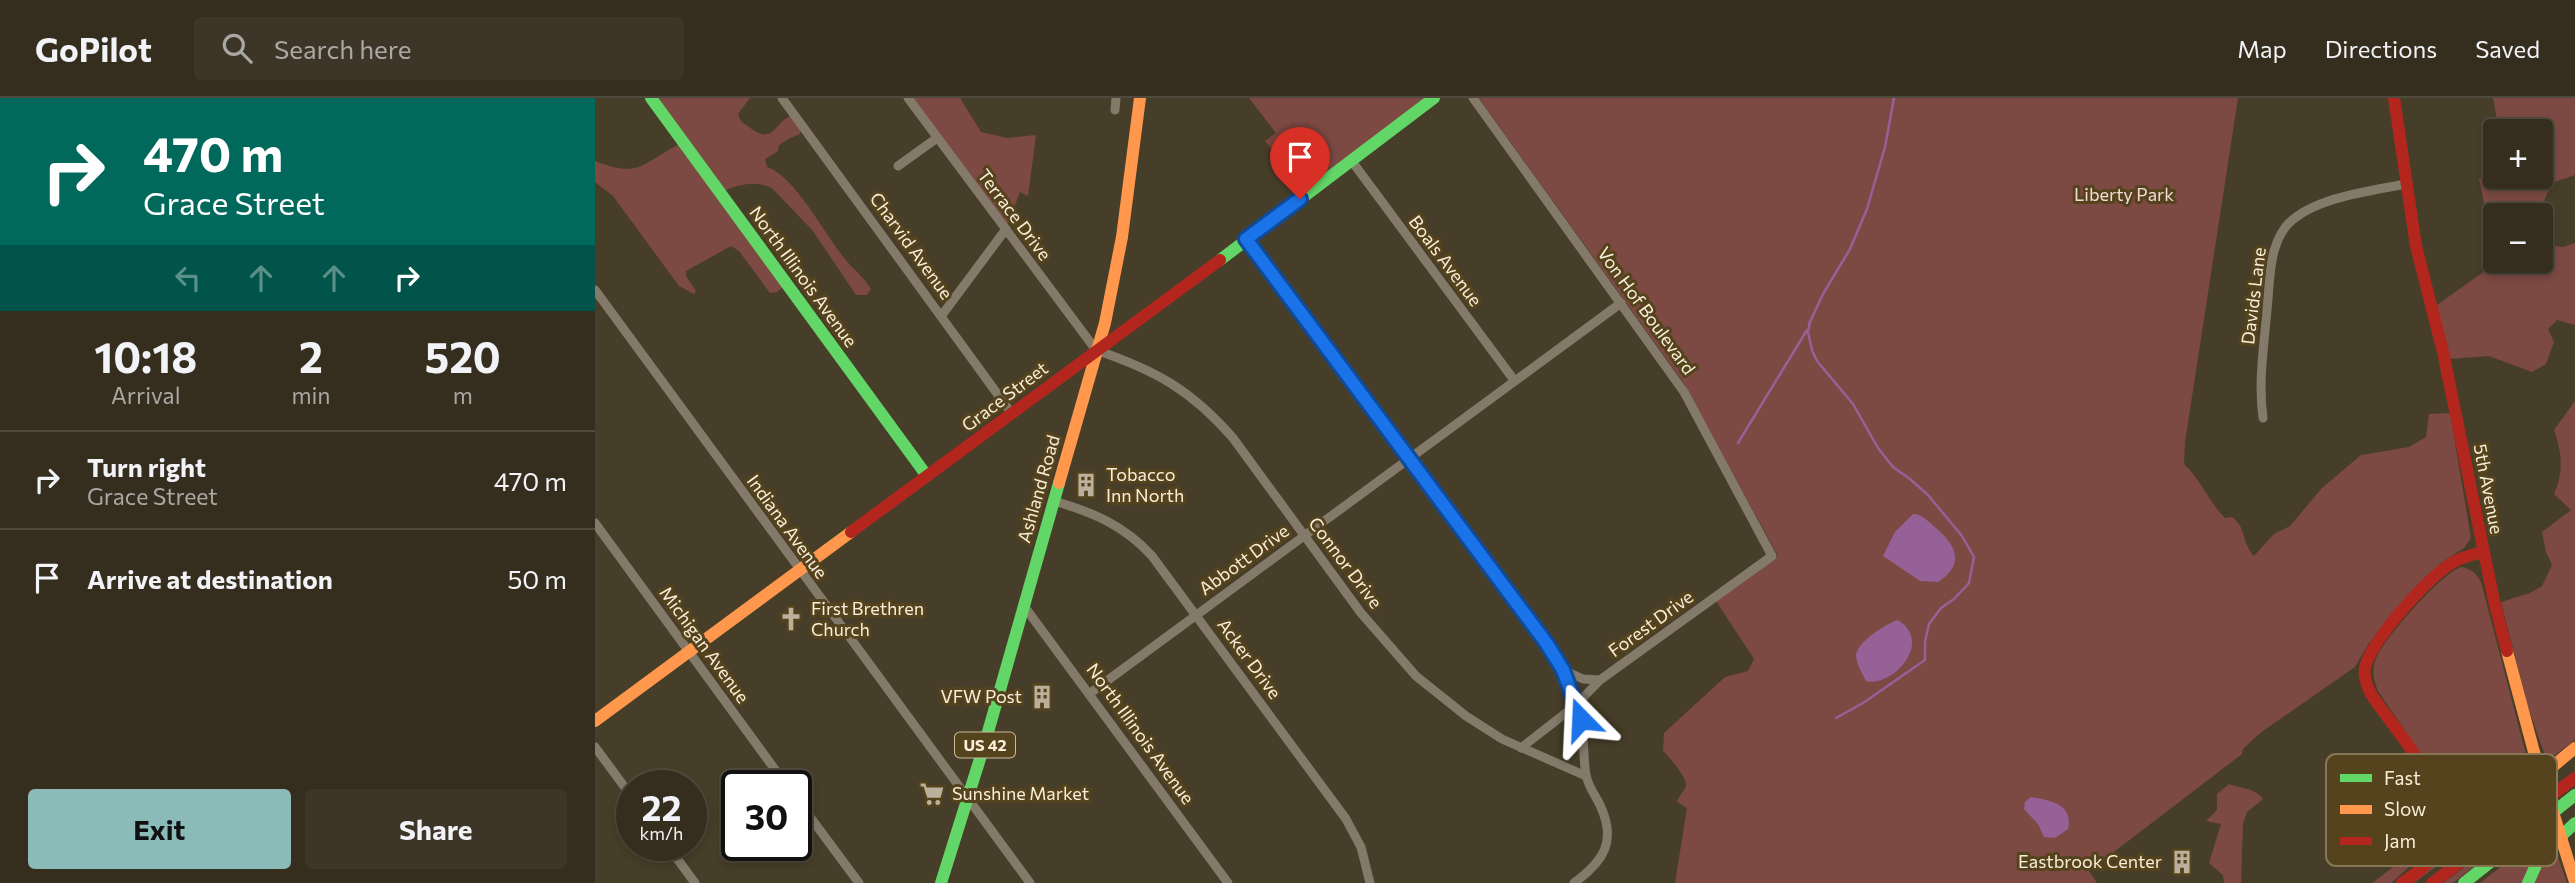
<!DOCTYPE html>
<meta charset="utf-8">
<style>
:root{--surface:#352e1f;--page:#3d3628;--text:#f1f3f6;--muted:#aaa8a4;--line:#4f4a3d;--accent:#8bbbb9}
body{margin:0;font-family:Commissioner,sans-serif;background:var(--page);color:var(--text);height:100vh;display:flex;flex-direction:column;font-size:26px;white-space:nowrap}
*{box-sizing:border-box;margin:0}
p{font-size:23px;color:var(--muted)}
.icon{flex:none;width:38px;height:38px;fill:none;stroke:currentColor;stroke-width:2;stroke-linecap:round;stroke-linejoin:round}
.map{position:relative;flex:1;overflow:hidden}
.drawer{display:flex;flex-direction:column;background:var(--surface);width:595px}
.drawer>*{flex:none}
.guide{background:#00695c;color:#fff;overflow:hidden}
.fabs{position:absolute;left:1888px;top:21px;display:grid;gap:14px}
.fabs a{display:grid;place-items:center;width:70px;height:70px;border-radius:7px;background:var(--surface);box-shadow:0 4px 10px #0003,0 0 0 2px var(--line);font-size:35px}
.speed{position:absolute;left:21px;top:672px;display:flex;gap:14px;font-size:35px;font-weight:700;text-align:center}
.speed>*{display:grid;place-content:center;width:91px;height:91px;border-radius:50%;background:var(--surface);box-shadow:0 4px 10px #0003,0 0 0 2px var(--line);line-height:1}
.speed small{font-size:18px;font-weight:400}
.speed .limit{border:4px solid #111;border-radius:10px;background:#fff;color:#111}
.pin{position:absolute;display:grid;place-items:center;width:60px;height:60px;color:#fff;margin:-72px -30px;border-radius:50% 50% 50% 0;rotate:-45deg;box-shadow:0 0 7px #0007}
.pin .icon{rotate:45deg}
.me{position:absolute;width:77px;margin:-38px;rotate:339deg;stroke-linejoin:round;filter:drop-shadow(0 0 5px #0008)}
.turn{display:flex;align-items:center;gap:24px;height:147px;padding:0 28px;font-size:32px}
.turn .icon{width:91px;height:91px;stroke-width:2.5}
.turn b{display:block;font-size:49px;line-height:60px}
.lanes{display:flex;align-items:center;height:66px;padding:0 28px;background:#0003;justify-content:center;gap:35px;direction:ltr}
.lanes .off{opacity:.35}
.eta{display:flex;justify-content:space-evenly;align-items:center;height:119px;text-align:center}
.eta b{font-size:42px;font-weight:700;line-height:49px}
.primary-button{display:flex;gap:14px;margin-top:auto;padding:14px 28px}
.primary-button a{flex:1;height:80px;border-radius:7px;background:var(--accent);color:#111;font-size:28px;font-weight:700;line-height:80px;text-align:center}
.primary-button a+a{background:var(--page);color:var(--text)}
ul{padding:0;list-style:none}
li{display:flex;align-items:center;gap:21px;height:98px;padding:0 28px;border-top:2px solid var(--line)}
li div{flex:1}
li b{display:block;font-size:26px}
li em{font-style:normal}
header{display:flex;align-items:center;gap:42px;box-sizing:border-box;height:98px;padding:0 35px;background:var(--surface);border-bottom:2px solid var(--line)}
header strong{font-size:33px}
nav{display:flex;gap:38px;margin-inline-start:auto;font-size:24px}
.search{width:490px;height:63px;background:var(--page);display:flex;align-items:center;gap:18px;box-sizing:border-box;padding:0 24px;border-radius:7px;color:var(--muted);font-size:26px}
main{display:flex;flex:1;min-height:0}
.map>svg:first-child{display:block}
</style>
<header>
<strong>GoPilot</strong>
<div class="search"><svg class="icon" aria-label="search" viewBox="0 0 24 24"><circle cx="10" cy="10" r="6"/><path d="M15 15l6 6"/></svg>Search here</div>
<nav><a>Map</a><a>Directions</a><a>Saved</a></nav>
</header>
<main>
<section class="drawer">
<div class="guide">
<div class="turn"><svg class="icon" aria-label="right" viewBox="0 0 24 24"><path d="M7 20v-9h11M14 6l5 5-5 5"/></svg><div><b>470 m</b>Grace Street</div></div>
<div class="lanes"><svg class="icon off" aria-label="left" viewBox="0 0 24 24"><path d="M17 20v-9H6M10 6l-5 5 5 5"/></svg><svg class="icon off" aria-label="ahead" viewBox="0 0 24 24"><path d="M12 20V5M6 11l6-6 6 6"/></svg><svg class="icon off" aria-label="ahead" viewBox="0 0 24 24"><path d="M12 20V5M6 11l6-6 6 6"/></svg><svg class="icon" aria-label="right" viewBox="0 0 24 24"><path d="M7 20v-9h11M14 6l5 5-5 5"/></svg></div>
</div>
<div class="eta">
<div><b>10:18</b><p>Arrival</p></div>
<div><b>2</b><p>min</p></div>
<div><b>520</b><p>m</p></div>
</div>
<ul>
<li><svg class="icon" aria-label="right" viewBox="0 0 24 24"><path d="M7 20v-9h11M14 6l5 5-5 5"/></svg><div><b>Turn right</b><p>Grace Street</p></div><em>470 m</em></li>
<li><svg class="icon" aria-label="arrive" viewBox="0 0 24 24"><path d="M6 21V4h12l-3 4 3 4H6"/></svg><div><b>Arrive at destination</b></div><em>50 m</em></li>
</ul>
<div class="primary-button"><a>Exit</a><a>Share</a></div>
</section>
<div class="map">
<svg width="1980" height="785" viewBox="0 0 1980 785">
<rect width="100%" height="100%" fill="#473e29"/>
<!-- green -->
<g fill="#7d4943">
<path d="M62,0H155L143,16C145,23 148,25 154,29C179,48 177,26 197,17L206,30L205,36L193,41L184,47L183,53L170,61L172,69C201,79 229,136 250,161C259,172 269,179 276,191L272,197H261L218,133L178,91C164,82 144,86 129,93Z"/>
<polygon points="317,0 365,0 386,34 412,40 441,37 433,98 425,94 412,128"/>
<polygon points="654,0 832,0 709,93 670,43 681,35"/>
<path d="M884,0H1643L1590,344L1589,366C1606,382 1614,404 1630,420L1637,419C1652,430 1646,444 1659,458L1679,436L1695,428L1727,390L1766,357L1814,349L1831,339L1834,316L1855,315L1876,440L1869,450L1846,465L1774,545L1760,569L1665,635L1648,651L1647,656L1494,773L1502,785H1080L1092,710L1082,704C1084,697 1089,694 1091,688C1093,681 1074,658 1068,653L1069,635L1130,579L1153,573L1159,561L1121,503L1183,458L1088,284Z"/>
<polygon points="1898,0 1980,0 1980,77 1957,85 1945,112 1933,117 1900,119 1890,110 1884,81 1894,78 1890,37 1900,34 1900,79 1946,79 1946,33 1904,33"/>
<path d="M85,46L189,188L182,194L175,195L144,153L136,148L91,173V178L101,193L99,196L84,188L18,98L0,84V63C46,81 46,65 85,46Z"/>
<polygon points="1980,145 1980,227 1962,222 1953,231 1959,244 1951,266 1937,274 1894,258 1854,261 1842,207 1904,163 1946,163 1946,146 1968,149"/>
<path d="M1980,303V642L1952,663L1933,609L1906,504L1935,495L1947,488L1957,467L1951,454L1947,434L1976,412L1959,396C1969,374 1967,355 1959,332Z"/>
<path d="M1866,469C1877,471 1881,475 1886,484L1936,676L1901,697L1867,698L1844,683L1783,593C1779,583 1776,572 1781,561C1790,539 1845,477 1866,469Z"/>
<polygon points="1816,667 1838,701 1841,735 1831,754 1796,785 1777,785 1834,742 1834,704 1810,670"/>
<path d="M1634,686C1646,691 1661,690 1668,701L1652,714L1648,726L1646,785H1629L1628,777L1614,765L1626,726L1611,723L1622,712V696Z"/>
<polygon points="1940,688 1941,694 1819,785 1852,706 1854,705 1864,708"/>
<polygon points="1938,719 1939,721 1858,785 1848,785"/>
<polygon points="1953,732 1955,738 1928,785 1885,785"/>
<polygon points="1960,750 1972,785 1940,785 1942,773"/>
</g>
<!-- water -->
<g fill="#966197">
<path d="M1318,416C1327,416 1334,424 1341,430C1362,448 1370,467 1343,484L1325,483L1288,458L1300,434Z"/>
<path d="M1303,522C1340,546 1295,590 1271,583C1267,576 1261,565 1261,557C1262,544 1292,525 1303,522Z"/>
<path d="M1436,699C1455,702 1479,706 1473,731L1460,740L1449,739L1443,726L1429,711L1430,704Z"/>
</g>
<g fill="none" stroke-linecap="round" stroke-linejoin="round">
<!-- stream -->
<g stroke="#966197" stroke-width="2.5">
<polyline points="1215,224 1213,234 1217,252 1222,263 1258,306 1283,350 1298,369 1315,381 1333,397 1367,438 1379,459 1374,485 1359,501 1346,510 1334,526 1330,544 1330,562 1268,605 1241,620"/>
<polyline points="1214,226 1228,196 1255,151 1272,111 1290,49 1299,0"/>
<polyline points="1143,345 1212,232"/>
</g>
<!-- street -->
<g stroke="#837a6a" stroke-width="9">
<polyline points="187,0 417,316"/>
<path d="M313,0L501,252C562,273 596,292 638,340L766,515L821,578L871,618L907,641L991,678"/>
<path d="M878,0L1089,294L1177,458L1005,582L981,607C991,629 987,655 991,677C993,688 1000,697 1005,707C1022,743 1009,763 979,785"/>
<polyline points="520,12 521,0"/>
<polyline points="756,62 919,282"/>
<polyline points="303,68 342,40"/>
<polyline points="651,141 952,546 968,572 981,607 926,650"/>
<polyline points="0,192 435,785"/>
<polyline points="347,217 411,131"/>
<path d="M1668,320C1663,284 1669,248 1672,212C1674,193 1674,172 1679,153C1682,143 1687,132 1694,125C1721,99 1776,93 1811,86"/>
<path d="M459,403C497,414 529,427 557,458L751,721L766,749L775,785"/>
<polyline points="0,425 192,688"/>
<polyline points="429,508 633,785"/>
<polyline points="968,572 988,581 1005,582"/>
<polyline points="494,596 1026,205"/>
<polyline points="0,649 37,699"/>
<polyline points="201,700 264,785"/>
<polyline points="72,747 100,785"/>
</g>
<!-- fast -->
<g stroke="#63d668" stroke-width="12">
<polyline points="56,0 332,378"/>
<polyline points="625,162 839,0"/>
<polyline points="346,785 389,648 464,385"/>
<polyline points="1869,785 1980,697"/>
<polyline points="1933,785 1945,758 1980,725"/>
</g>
<!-- slow -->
<g stroke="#ff974d" stroke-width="12">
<polyline points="464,385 510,225 527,139 545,0"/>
<polyline points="1912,553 1939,654 1980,784"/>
<polyline points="0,623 256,434"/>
<path d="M1839,685C1851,693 1862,703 1877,705C1916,711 1952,672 1980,650"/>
</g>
<!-- jam -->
<g stroke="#b3261e" stroke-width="12">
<polyline points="1799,0 1821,148 1848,254 1899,503 1912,553"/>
<polyline points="256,434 625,162"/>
<path d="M1807,785C1817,778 1829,771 1836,760C1872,704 1805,641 1776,596C1772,588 1768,579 1770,570C1776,542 1833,480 1857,465C1866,459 1878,457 1888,454"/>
<polyline points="1837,785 1980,680"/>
</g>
</g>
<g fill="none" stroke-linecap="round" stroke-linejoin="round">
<!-- route casing -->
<g stroke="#114b97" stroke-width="18">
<polyline id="route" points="705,101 651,141 952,546 968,572 986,621"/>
</g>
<!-- route -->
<use href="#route" stroke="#1a73e8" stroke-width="12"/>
</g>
<!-- icons -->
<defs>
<g id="building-bare" transform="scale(1.89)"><path d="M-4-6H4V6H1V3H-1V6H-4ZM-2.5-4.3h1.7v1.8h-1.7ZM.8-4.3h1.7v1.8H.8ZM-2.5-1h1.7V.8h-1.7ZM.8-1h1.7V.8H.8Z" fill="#bbb09b" stroke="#54431c" stroke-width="2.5" paint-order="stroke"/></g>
<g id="church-bare" transform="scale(1.89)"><path d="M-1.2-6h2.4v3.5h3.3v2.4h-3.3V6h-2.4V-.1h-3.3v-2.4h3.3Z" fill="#bbb09b" stroke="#54431c" stroke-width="2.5" paint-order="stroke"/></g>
<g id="supermarket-bare" transform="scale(1.89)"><path d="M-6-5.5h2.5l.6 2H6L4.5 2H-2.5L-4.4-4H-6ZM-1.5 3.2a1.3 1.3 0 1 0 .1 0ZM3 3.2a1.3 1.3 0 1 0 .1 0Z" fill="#bbb09b" stroke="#54431c" stroke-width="2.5" paint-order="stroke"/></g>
</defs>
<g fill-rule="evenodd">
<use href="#building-bare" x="491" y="387"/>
<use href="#church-bare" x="196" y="521"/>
<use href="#building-bare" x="447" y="599"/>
<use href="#supermarket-bare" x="337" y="696"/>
<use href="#building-bare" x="1587" y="764"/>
</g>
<g text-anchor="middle" stroke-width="6" stroke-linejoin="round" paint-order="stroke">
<!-- shield labels -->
<rect fill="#54431c" stroke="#c8bba0" stroke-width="2" x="360" y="634.5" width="60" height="25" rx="5"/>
<g font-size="16" font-weight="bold" fill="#f9eed9">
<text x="390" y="653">US 42</text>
</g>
<!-- park labels -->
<g font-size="18" fill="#f3dad7" stroke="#54431c">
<text x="1529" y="103">Liberty Park</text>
</g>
<!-- street labels -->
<g font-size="18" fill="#f9eed9" stroke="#54431c">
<text transform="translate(419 117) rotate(53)" y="6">Terrace Drive</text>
<text transform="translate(316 148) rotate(54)" y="6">Charvid Avenue</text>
<text transform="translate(850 163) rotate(53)" y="6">Boals Avenue</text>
<text transform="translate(208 179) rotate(54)" y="6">North Illinois Avenue</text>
<text transform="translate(1659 198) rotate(-83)" y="6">Davids Lane</text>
<text transform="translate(1051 213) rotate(54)" y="6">Von Hof Boulevard</text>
<text transform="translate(410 299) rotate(-37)" y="6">Grace Street</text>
<text transform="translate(444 391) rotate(-74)" y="6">Ashland Road</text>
<text transform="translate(1893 391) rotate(79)" y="6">5th Avenue</text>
<text transform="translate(192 429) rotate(54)" y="6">Indiana Avenue</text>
<text transform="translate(649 462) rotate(-36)" y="6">Abbott Drive</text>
<text transform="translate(750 465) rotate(53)" y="6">Connor Drive</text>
<text transform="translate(1056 526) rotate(-36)" y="6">Forest Drive</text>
<text transform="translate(109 547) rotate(54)" y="6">Michigan Avenue</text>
<text transform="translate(654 561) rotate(54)" y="6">Acker Drive</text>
<text transform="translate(545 636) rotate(54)" y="6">North Illinois Avenue</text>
</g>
<!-- poi labels -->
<g font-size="18" fill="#f9eed9" stroke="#54431c" text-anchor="start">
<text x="511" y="383">Tobacco<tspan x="511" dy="21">Inn North</tspan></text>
<text x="216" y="517">First Brethren<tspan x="216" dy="21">Church</tspan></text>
<text x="427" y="605" text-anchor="end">VFW Post</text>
<text x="357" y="702">Sunshine Market</text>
<text x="1567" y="770" text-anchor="end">Eastbrook Center</text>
</g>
</g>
<!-- legend -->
<rect x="1731" y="656" width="231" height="112" rx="10" fill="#54431c" stroke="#867655" stroke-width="2"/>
<rect x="1745" y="676" width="32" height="8" fill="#63d668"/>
<rect x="1745" y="707" width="32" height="9" fill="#ff974d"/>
<rect x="1745" y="739" width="32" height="8" fill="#b3261e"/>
<g font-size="19" fill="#f9eed9">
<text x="1789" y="687">Fast</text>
<text x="1789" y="718">Slow</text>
<text x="1789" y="750">Jam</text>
</g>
</svg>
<div class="fabs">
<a>+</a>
<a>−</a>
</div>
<div class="speed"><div>22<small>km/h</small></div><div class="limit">30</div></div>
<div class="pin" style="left:705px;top:101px;background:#d93025"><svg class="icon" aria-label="arrive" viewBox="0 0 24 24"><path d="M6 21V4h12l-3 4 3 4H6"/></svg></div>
<svg class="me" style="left:986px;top:621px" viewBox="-20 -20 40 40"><path d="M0-17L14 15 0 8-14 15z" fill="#1a73e8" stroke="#fff" stroke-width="4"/></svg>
</div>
</main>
